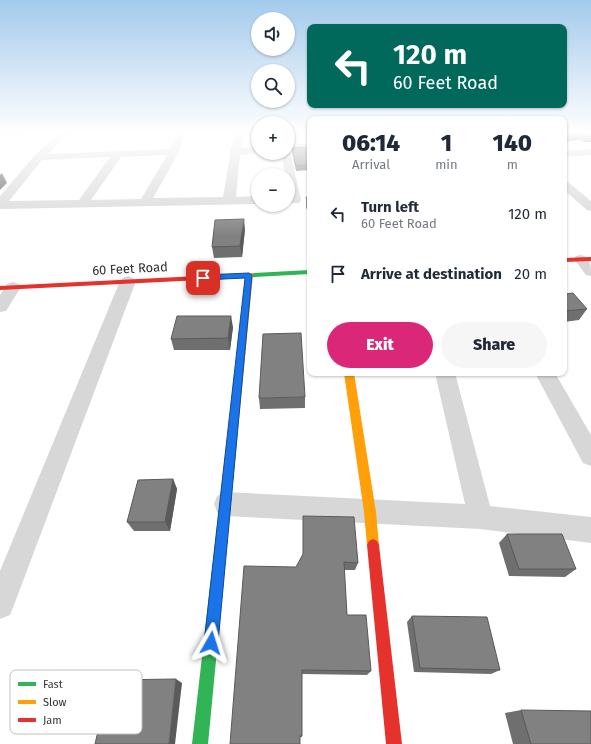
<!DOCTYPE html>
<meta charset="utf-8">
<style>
:root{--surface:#fff;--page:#f6f6f7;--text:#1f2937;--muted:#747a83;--accent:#db2777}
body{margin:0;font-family:"Fira Sans",sans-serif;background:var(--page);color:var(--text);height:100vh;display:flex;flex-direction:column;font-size:15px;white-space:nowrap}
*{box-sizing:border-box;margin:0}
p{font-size:13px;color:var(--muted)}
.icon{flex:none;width:22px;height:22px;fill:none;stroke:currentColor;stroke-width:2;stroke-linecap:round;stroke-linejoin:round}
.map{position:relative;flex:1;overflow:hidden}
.sheet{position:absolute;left:307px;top:116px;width:260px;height:260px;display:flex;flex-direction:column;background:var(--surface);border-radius:8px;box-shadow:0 1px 3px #0004}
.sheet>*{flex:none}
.top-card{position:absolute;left:307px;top:24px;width:260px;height:84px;border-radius:8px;box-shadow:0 1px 3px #0004;background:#00695c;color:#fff;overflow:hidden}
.buttons{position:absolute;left:251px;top:12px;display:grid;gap:8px}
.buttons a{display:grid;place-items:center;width:44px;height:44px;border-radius:50%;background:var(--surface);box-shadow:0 1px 3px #0004;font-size:20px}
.pin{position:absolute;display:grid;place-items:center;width:34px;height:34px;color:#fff;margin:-17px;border-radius:8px;box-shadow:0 2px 6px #0006}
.me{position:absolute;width:44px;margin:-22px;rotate:6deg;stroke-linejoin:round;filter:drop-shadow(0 0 3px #0008)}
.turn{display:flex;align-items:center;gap:14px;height:84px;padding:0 20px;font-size:18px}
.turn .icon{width:52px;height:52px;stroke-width:2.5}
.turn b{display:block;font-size:28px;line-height:34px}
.eta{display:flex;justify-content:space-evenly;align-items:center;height:68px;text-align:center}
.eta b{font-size:24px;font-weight:800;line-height:28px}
.button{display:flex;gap:8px;margin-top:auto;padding:8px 20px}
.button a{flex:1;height:46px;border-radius:24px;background:var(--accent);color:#fff;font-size:16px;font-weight:800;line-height:46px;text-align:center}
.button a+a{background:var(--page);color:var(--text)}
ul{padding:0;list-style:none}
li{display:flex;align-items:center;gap:12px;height:60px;padding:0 20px}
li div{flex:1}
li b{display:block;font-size:15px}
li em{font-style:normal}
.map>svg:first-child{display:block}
</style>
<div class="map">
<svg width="591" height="744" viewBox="0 0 591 744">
<rect width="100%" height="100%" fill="#fff"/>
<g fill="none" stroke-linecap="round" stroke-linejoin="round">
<!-- street -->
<g fill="#d7d7d7" fill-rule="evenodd">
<polygon points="0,132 27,132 22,135 0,136"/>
<path d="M59,132H69L48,154L170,149L178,132H186L179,152L153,198L223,197L234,133L235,132H258V135L244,136L241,148L258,147V153L240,155L236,197L258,196V204L0,209V196L35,155ZM167,155L141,199L91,200L121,157ZM110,157L79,200L9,201L42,160Z"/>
<polygon points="310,143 310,149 290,151 301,200 299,203 291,203 288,194 288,175 285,175 282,153 288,153 288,145"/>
<polygon points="591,149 591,155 564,157 564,151"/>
<polygon points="564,181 568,182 591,201 591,211 587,210 564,190"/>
<path d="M581,255C591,257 591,267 591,276L586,275L574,259L576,256Z"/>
<polygon points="128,276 133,278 136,281 14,605 10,615 0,619 0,571 120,281 123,278"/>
<polygon points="13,282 19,284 21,287 6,311 0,312 0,295 7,284"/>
<polygon points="435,373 455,373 490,506 591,517 591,543 480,529 226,516 217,512 214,504 217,496 226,492 465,504"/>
<polygon points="535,373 555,373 591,435 591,466 583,463"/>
</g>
<!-- fast -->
<g fill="#30b455" fill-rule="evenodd">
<polygon points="310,270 310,274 238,278 234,276 238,274"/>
<polygon points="233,426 237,427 238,430 208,744 192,744 228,430 229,427"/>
</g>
<!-- slow -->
<g fill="#ff9f0a" fill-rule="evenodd">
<polygon points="246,273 252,273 253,275 238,430 237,433 233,434 229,433 228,430"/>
<polygon points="344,373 354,373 376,512 379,545 377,549 373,551 369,549 367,545 364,512"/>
</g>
<!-- jam -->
<g fill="#e5322d" fill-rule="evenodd">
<polygon points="591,257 591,261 564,262 564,258"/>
<polygon points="238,274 241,274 241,278 0,290 0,286"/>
<polygon points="373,539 377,541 379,545 402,744 386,744 367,545 369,541"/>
</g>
</g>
<!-- wall -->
<g fill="#6f6f6f">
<polygon points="564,132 591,132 591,142 583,142"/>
<polygon points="310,147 310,170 296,171 292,152 292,148"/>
<polygon points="306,197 310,197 310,219 306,207"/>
<polygon points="245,229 242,257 214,258 212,247"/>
<polygon points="564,294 587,309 579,320 564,322"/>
<polygon points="233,327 230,350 174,350 171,339"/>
<polygon points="305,397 305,408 260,409 259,398"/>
<polygon points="173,479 177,489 170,531 134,531 127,522"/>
<polygon points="303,516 358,563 355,570 344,570 347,615 371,671 367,675 302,674 302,737 300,737 296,567 303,555"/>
<polygon points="507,534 576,569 565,577 509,576 499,543"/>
<polygon points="412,616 500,670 491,674 414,672 407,622"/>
<polygon points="521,710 591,744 513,744 505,713"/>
</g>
<!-- shaded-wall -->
<g fill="#5a5a5a">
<polygon points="582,133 579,140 564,142 564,135"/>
<polygon points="591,135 591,142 583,142 586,136"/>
<polygon points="2,173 7,183 0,190 0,175"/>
<polygon points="244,219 245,229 242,257 240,246"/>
<polygon points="231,316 233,327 230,350 228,338"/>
<polygon points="173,479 177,489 170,531 165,522"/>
<polygon points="176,679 182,683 175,744 169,744"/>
</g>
<!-- building -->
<g fill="#818181" stroke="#5a5a5a">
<polygon points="564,132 591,132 591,135 586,136 582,133 564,135"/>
<polygon points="310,147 310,165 296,166 292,148"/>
<polygon points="306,197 310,197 310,207"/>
<polygon points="244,219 240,246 212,247 215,220"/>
<polygon points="573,293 587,309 564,311 564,294"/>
<polygon points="177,316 231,316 228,338 171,339"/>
<polygon points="301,333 305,397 259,398 263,334"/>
<polygon points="173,479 165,522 127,522 138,480"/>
<polygon points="303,516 354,517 358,563 344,562 347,615 366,615 371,671 302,670 302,736 300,736 300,744 230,744 244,566 296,567 303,554"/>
<polygon points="507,534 562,534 576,569 519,569"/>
<polygon points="412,616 487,617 500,670 420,668"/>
<polygon points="176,679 169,744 95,744 110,680"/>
<polygon points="521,710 591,711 591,744 531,744"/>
</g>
<!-- sky -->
<linearGradient id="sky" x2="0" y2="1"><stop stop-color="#a3caec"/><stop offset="0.56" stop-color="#fff"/><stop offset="1" stop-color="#fff" stop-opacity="0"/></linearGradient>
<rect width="591" height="236" fill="url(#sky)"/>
<!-- route -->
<polygon fill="#1a73e8" stroke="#114b97" points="249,273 252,275 218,643 216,648 211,650 206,648 204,643 245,278 203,280 200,278 203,275"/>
<g text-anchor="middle" stroke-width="4" stroke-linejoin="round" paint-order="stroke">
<!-- street labels -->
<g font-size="13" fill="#333" stroke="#fff">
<text transform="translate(130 268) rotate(-3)" y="5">60 Feet Road</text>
</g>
</g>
<!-- legend -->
<rect x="10" y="670" width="132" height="64" rx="6" fill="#fff" stroke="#c2c2c2" stroke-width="1"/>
<rect x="18" y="682" width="18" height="4" fill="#30b455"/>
<rect x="18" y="700" width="18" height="4" fill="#ff9f0a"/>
<rect x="18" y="718" width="18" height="4" fill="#e5322d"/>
<g font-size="11" fill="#333">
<text x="43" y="688">Fast</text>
<text x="43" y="706">Slow</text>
<text x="43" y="724">Jam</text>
</g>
</svg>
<div class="buttons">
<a><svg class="icon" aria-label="sound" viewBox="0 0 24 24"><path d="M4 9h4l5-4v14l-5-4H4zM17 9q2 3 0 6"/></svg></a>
<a><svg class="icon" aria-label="search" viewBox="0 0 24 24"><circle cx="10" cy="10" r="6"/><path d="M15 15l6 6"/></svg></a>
<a>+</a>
<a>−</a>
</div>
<div class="pin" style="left:203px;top:278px;background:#d93025"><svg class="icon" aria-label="arrive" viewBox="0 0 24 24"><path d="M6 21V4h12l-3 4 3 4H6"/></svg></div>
<svg class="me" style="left:211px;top:643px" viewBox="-20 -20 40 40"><path d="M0-17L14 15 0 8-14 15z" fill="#1a73e8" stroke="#fff" stroke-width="4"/></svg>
<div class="top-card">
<div class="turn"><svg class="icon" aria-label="left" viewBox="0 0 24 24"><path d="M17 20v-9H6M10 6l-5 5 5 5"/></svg><div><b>120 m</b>60 Feet Road</div></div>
</div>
<section class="sheet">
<div class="eta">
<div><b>06:14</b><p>Arrival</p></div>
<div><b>1</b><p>min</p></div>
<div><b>140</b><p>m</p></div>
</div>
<ul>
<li><svg class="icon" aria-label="left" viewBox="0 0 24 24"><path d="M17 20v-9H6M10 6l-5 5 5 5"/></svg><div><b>Turn left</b><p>60 Feet Road</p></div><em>120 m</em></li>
<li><svg class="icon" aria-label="arrive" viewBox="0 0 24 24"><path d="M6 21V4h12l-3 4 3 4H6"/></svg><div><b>Arrive at destination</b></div><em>20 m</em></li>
</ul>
<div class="button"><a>Exit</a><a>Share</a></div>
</section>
</div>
